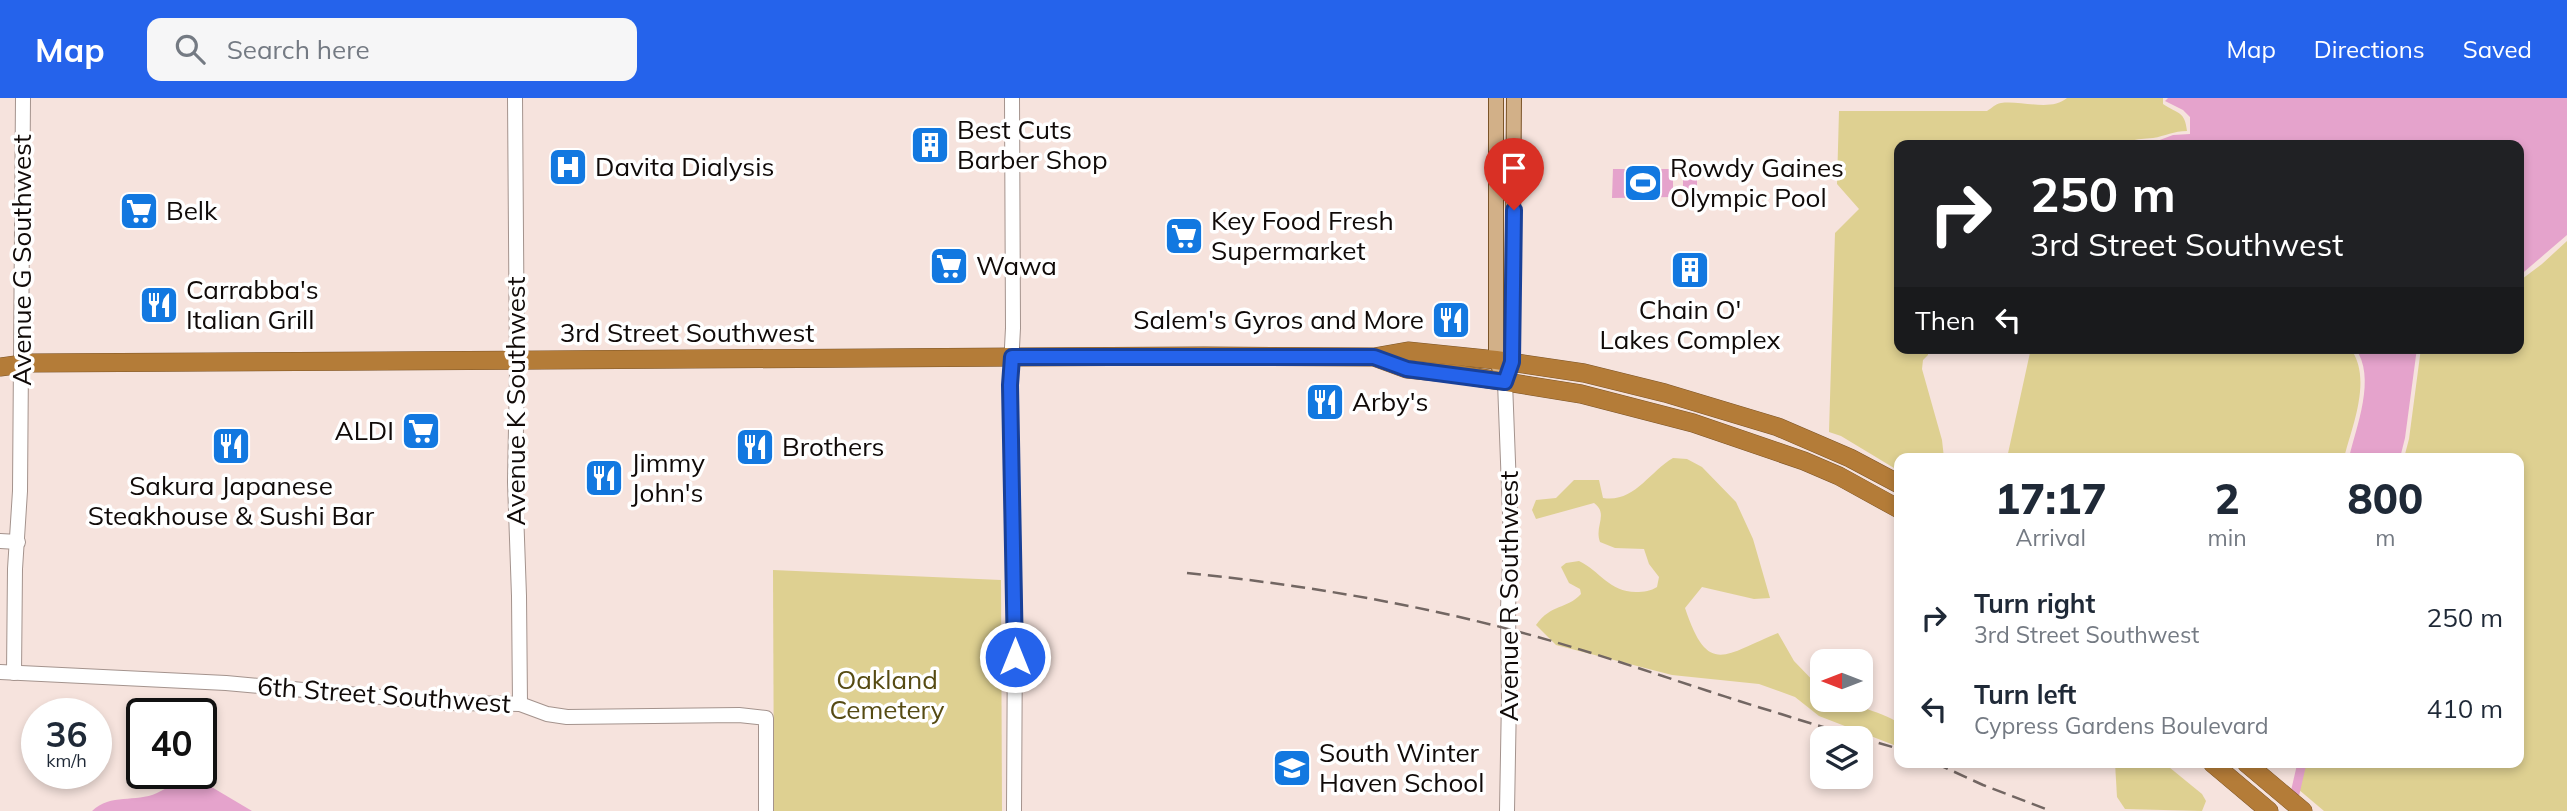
<!DOCTYPE html>
<style>
:root{--surface:#fff;--page:#f6f6f7;--text:#1f2937;--muted:#747a83;--accent:#2563eb}
body{margin:0;font-family:Mulish,sans-serif;background:var(--page);color:var(--text);height:100vh;display:flex;flex-direction:column;font-size:26px;white-space:nowrap}
*{box-sizing:border-box;margin:0}
p{font-size:23px;color:var(--muted)}
.icon{flex:none;width:38px;height:38px;fill:none;stroke:currentColor;stroke-width:2;stroke-linecap:round;stroke-linejoin:round}
.map{position:relative;flex:1;overflow:hidden}
.sheet{position:absolute;left:1894px;top:355px;width:630px;height:315px;display:flex;flex-direction:column;background:var(--surface);border-radius:14px;box-shadow:0 4px 10px #0003}
.sheet>*{flex:none}
.guide{position:absolute;left:1894px;top:42px;width:630px;height:214px;border-radius:14px;box-shadow:0 4px 10px #0003;background:#202124;color:#fff;overflow:hidden}
.needle{width:46px;rotate:270deg}
.tools{position:absolute;left:1810px;top:551px;display:grid;gap:14px}
.tools a{display:grid;place-items:center;width:63px;height:63px;border-radius:14px;background:var(--surface);box-shadow:0 4px 10px #0003;font-size:35px}
.speed{position:absolute;left:21px;top:600px;display:flex;gap:14px;font-size:35px;font-weight:700;text-align:center}
.speed>*{display:grid;place-content:center;width:91px;height:91px;border-radius:50%;background:var(--surface);box-shadow:0 4px 10px #0003;line-height:1}
.speed small{font-size:18px;font-weight:400}
.speed .limit{border:4px solid #111;border-radius:10px;background:#fff;color:#111}
.pin{position:absolute;display:grid;place-items:center;width:60px;height:60px;color:#fff;margin:-72px -30px;border-radius:50% 50% 50% 0;rotate:-45deg;box-shadow:0 0 7px #0007}
.pin .icon{rotate:45deg}
.me{position:absolute;width:77px;margin:-38px;rotate:0deg;stroke-linejoin:round;filter:drop-shadow(0 0 5px #0008)}
.turn{display:flex;align-items:center;gap:24px;height:147px;padding:0 21px;font-size:32px}
.turn .icon{width:91px;height:91px;stroke-width:2.5}
.turn b{display:block;font-size:49px;line-height:60px}
.then{display:flex;align-items:center;height:66px;padding:0 21px;background:#0003;gap:14px;font-size:26px}
.eta{display:flex;justify-content:space-evenly;align-items:center;height:119px;text-align:center}
.eta b{font-size:42px;font-weight:800;line-height:49px}
ul{padding:0;list-style:none}
li{display:flex;align-items:center;gap:21px;height:91px;padding:0 21px}
li div{flex:1}
li b{display:block;font-size:26px}
li em{font-style:normal}
header{display:flex;align-items:center;gap:42px;box-sizing:border-box;height:98px;padding:0 35px;background:var(--accent);color:#fff}
header strong{font-size:33px}
nav{display:flex;gap:38px;margin-inline-start:auto;font-size:24px}
.search{width:490px;height:63px;background:var(--page);display:flex;align-items:center;gap:18px;box-sizing:border-box;padding:0 24px;border-radius:14px;color:var(--muted);font-size:26px}
.map>svg:first-child{display:block}
</style>
<header>
<strong>Map</strong>
<div class="search"><svg class="icon" aria-label="search" viewBox="0 0 24 24"><circle cx="10" cy="10" r="6"/><path d="M15 15l6 6"/></svg>Search here</div>
<nav><a>Map</a><a>Directions</a><a>Saved</a></nav>
</header>
<div class="map">
<svg width="2567" height="713" viewBox="0 0 2567 713">
<rect width="100%" height="100%" fill="#f6e3dd"/>
<!-- green -->
<g fill="#ded091">
<path d="M2067,0H2163V6C2178,16 2185,13 2187,33C2174,33 2165,38 2153,40C2144,41 2138,40 2130,44L2129,47H1899V250H1928V257L1923,262L1922,271L1942,342L1944,360H1899V373L1841,338L1829,334L1835,135L1859,111L1837,86L1839,13H1987C1992,10 1995,6 2001,5C2021,2 2051,14 2067,0Z"/>
<polygon points="2567,143 2567,713 2324,713 2298,691 2305,665 2518,665 2518,360 2404,360 2409,341 2421,250 2518,250 2518,184 2542,166"/>
<path d="M2031,250H2350C2373,280 2352,328 2344,360H2007Z"/>
<path d="M1673,360L1687,361L1702,369L1736,404L1753,441L1770,500L1754,501L1702,489L1685,510C1708,579 1724,557 1778,535L1794,563L1822,592V602C1842,602 1882,614 1899,625V649L1819,618L1795,599L1759,586L1672,577L1556,547L1536,527C1552,505 1566,512 1581,496L1580,491L1569,485L1561,469L1566,465L1579,463C1600,473 1609,494 1636,494C1644,494 1651,493 1657,489L1659,479L1649,466L1644,451L1615,450L1600,444C1594,428 1609,416 1594,405L1536,421L1532,412L1536,402L1556,400L1574,382H1599L1603,400C1634,405 1649,374 1673,360Z"/>
<polygon points="773,472 1001,482 1002,713 774,713"/>
<polygon points="2115,665 2164,665 2202,696 2206,703 2202,713 2125,711 2117,699"/>
</g>
<!-- water -->
<g fill="#e5a3cc">
<polygon points="2168,0 2567,0 2567,137 2518,179 2518,47 2133,46 2157,43 2173,37 2190,36 2190,19 2183,12 2165,3"/>
<polygon points="1613,71 1673,71 1673,99 1612,100"/>
<polygon points="1697,73 1697,95 1683,96 1683,74"/>
<path d="M2355,250H2417L2405,340L2400,360H2349C2356,329 2377,279 2355,250Z"/>
<path d="M193,678L252,713H92C111,695 135,705 157,695C169,689 179,682 193,678Z"/>
</g>
<g fill="none" stroke-linecap="round" stroke-linejoin="round">
<!-- canal -->
<polyline stroke="#e5a3cc" stroke-width="9" points="2293,704 2302,665"/>
<!-- secondary casing -->
<g stroke="#a4938d" stroke-width="16">
<g id="secondary">
<polyline points="515,0 517,275 515,384 519,498 520,606"/>
<polyline points="1012,0 1013,230 1010,287 1015,534 1014,713"/>
<polyline points="1505,284 1511,443 1508,510 1509,600 1507,713"/>
<polyline points="0,443 18,444"/>
<polyline points="0,574 226,585 448,605 520,606 547,616 567,619 739,617 766,620 766,713"/>
<polyline points="14,575 15,471 20,393 23,0"/>
</g>
</g>
<!-- primary casing -->
<g stroke="#7b5427" stroke-width="16">
<g id="primary">
<polyline points="1496,0 1496,262 1505,284"/>
<polyline points="1509,273 1512,264 1514,0"/>
</g>
</g>
<!-- highway casing -->
<g stroke="#7b5427" stroke-width="19">
<g id="highway">
<polyline points="1377,260 1407,271 1457,276 1581,296 1693,325 1804,363 1839,378 1899,411"/>
<polyline points="0,269 30,265 1204,258 1374,259 1408,253 1496,262 1584,275 1665,295 1778,329 1850,360 1899,386"/>
<polyline points="2212,665 2269,713"/>
<polyline points="2246,665 2303,713"/>
</g>
</g>
<!-- secondary -->
<use href="#secondary" stroke="#fff" stroke-width="14"/>
<!-- primary -->
<use href="#primary" stroke="#d2b088" stroke-width="14"/>
<!-- highway -->
<use href="#highway" stroke="#b47c38" stroke-width="18"/>
<!-- rail -->
<g stroke="#726662" stroke-width="2.5" stroke-dasharray="14 7" stroke-linecap="butt">
<path d="M1187,475C1296,486 1406,504 1512,532C1603,556 1691,589 1781,616C1820,629 1860,639 1899,651"/>
<polyline points="1935,665 1983,687 2051,713"/>
</g>
</g>
<g fill="none" stroke-linecap="round" stroke-linejoin="round">
<!-- route casing -->
<g stroke="#184099" stroke-width="18">
<polyline id="route" points="1015,559 1010,287 1012,259 1374,259 1407,271 1505,284 1512,264 1514,112"/>
</g>
<!-- route -->
<use href="#route" stroke="#2563eb" stroke-width="12"/>
</g>
<!-- icons -->
<defs>
<g id="building-square" transform="scale(2.0125)"><rect x="-9" y="-9" width="18" height="18" rx="4" fill="#1278e0" stroke="#fff"/><path d="M-4-6H4V6H1V3H-1V6H-4ZM-2.5-4.3h1.7v1.8h-1.7ZM.8-4.3h1.7v1.8H.8ZM-2.5-1h1.7V.8h-1.7ZM.8-1h1.7V.8H.8Z" fill="#fff"/></g>
<g id="hospital-square" transform="scale(2.0125)"><rect x="-9" y="-9" width="18" height="18" rx="4" fill="#1278e0" stroke="#fff"/><path d="M-5-5h3v3.5h4V-5h3V5h-3V1.5h-4V5h-3Z" fill="#fff"/></g>
<g id="stadium-square" transform="scale(2.0125)"><rect x="-9" y="-9" width="18" height="18" rx="4" fill="#1278e0" stroke="#fff"/><path d="M0-5a6.5 5 0 1 0 0 10a6.5 5 0 1 0 0-10ZM-3.5-1.8h7v3.6h-7Z" fill="#fff"/></g>
<g id="supermarket-square" transform="scale(2.0125)"><rect x="-9" y="-9" width="18" height="18" rx="4" fill="#1278e0" stroke="#fff"/><path d="M-6-5.5h2.5l.6 2H6L4.5 2H-2.5L-4.4-4H-6ZM-1.5 3.2a1.3 1.3 0 1 0 .1 0ZM3 3.2a1.3 1.3 0 1 0 .1 0Z" fill="#fff"/></g>
<g id="restaurant-square" transform="scale(2.0125)"><rect x="-9" y="-9" width="18" height="18" rx="4" fill="#1278e0" stroke="#fff"/><path d="M-5-6h1v4h1v-4h1v4h1v-4h1v5L-1.5 .5V6h-2V.5L-5-1ZM5-6V6H3V1.5H1.5Q1.5-4 5-6Z" fill="#fff"/></g>
<g id="school-square" transform="scale(2.0125)"><rect x="-9" y="-9" width="18" height="18" rx="4" fill="#1278e0" stroke="#fff"/><path d="M0-5L7-2L0 1L-7-2ZM-4 1L0 2.5L4 1V4Q0 6-4 4Z" fill="#fff"/></g>
</defs>
<g fill-rule="evenodd">
<use href="#building-square" x="930" y="47"/>
<use href="#hospital-square" x="568" y="69"/>
<use href="#stadium-square" x="1643" y="85"/>
<use href="#supermarket-square" x="139" y="113"/>
<use href="#supermarket-square" x="1184" y="138"/>
<use href="#supermarket-square" x="949" y="168"/>
<use href="#building-square" x="1690" y="172"/>
<use href="#restaurant-square" x="159" y="207"/>
<use href="#restaurant-square" x="1451" y="222"/>
<use href="#restaurant-square" x="1325" y="304"/>
<use href="#supermarket-square" x="421" y="333"/>
<use href="#restaurant-square" x="231" y="348"/>
<use href="#restaurant-square" x="755" y="349"/>
<use href="#restaurant-square" x="604" y="380"/>
<use href="#school-square" x="1292" y="670"/>
</g>
<g text-anchor="middle" stroke-width="7" stroke-linejoin="round" paint-order="stroke">
<!-- poi labels -->
<g font-size="26" fill="#100a08" stroke="#fff" text-anchor="start">
<text x="957" y="41">Best Cuts<tspan x="957" dy="30">Barber Shop</tspan></text>
<text x="595" y="78">Davita Dialysis</text>
<text x="1670" y="79">Rowdy Gaines<tspan x="1670" dy="30">Olympic Pool</tspan></text>
<text x="166" y="122">Belk</text>
<text x="1211" y="132">Key Food Fresh<tspan x="1211" dy="30">Supermarket</tspan></text>
<text x="976" y="177">Wawa</text>
<text x="186" y="201">Carrabba's<tspan x="186" dy="30">Italian Grill</tspan></text>
<text x="1690" y="221" text-anchor="middle">Chain O'<tspan x="1690" dy="30">Lakes Complex</tspan></text>
<text x="1424" y="231" text-anchor="end">Salem's Gyros and More</text>
<text x="1352" y="313">Arby's</text>
<text x="394" y="342" text-anchor="end">ALDI</text>
<text x="782" y="358">Brothers</text>
<text x="631" y="374">Jimmy<tspan x="631" dy="30">John's</tspan></text>
<text x="231" y="397" text-anchor="middle">Sakura Japanese<tspan x="231" dy="30">Steakhouse &amp; Sushi Bar</tspan></text>
<text x="1319" y="664">South Winter<tspan x="1319" dy="30">Haven School</tspan></text>
</g>
<!-- street labels -->
<g font-size="26" fill="#100a08" stroke="#fff">
<text transform="translate(22 162) rotate(-90)" y="9">Avenue G Southwest</text>
<text x="687" y="244">3rd Street Southwest</text>
<text transform="translate(516 303) rotate(-90)" y="9">Avenue K Southwest</text>
<text transform="translate(1509 498) rotate(-90)" y="9">Avenue R Southwest</text>
<text transform="translate(384 597) rotate(4)" y="9">6th Street Southwest</text>
</g>
<!-- park labels -->
<g font-size="26" fill="#564b13" stroke="#fff">
<text x="887" y="591">Oakland<tspan x="887" dy="30">Cemetery</tspan></text>
</g>
</g>
</svg>
<div class="tools">
<a><svg class="needle" viewBox="-14 -14 28 28"><path d="M0-13l5 13h-10z" fill="#e53935"/><path d="M0 13l5-13h-10z" fill="#747a83"/></svg></a>
<a><svg class="icon" aria-label="layers" viewBox="0 0 24 24"><path d="M12 4l9 5-9 5-9-5zM3 14l9 5 9-5"/></svg></a>
</div>
<div class="speed"><div>36<small>km/h</small></div><div class="limit">40</div></div>
<div class="pin" style="left:1514px;top:112px;background:#d93025"><svg class="icon" aria-label="arrive" viewBox="0 0 24 24"><path d="M6 21V4h12l-3 4 3 4H6"/></svg></div>
<svg class="me" style="left:1015px;top:559px" viewBox="-20 -20 40 40"><circle r="17" fill="#2563eb" stroke="#fff" stroke-width="3"/><path d="M0-11L8 9 0 5-8 9z" fill="#fff"/></svg>
<div class="guide">
<div class="turn"><svg class="icon" aria-label="right" viewBox="0 0 24 24"><path d="M7 20v-9h11M14 6l5 5-5 5"/></svg><div><b>250 m</b>3rd Street Southwest</div></div>
<div class="then">Then<svg class="icon" aria-label="left" viewBox="0 0 24 24"><path d="M17 20v-9H6M10 6l-5 5 5 5"/></svg></div>
</div>
<section class="sheet">
<div class="eta">
<div><b>17:17</b><p>Arrival</p></div>
<div><b>2</b><p>min</p></div>
<div><b>800</b><p>m</p></div>
</div>
<ul>
<li><svg class="icon" aria-label="right" viewBox="0 0 24 24"><path d="M7 20v-9h11M14 6l5 5-5 5"/></svg><div><b>Turn right</b><p>3rd Street Southwest</p></div><em>250 m</em></li>
<li><svg class="icon" aria-label="left" viewBox="0 0 24 24"><path d="M17 20v-9H6M10 6l-5 5 5 5"/></svg><div><b>Turn left</b><p>Cypress Gardens Boulevard</p></div><em>410 m</em></li>
</ul>
</section>
</div>
